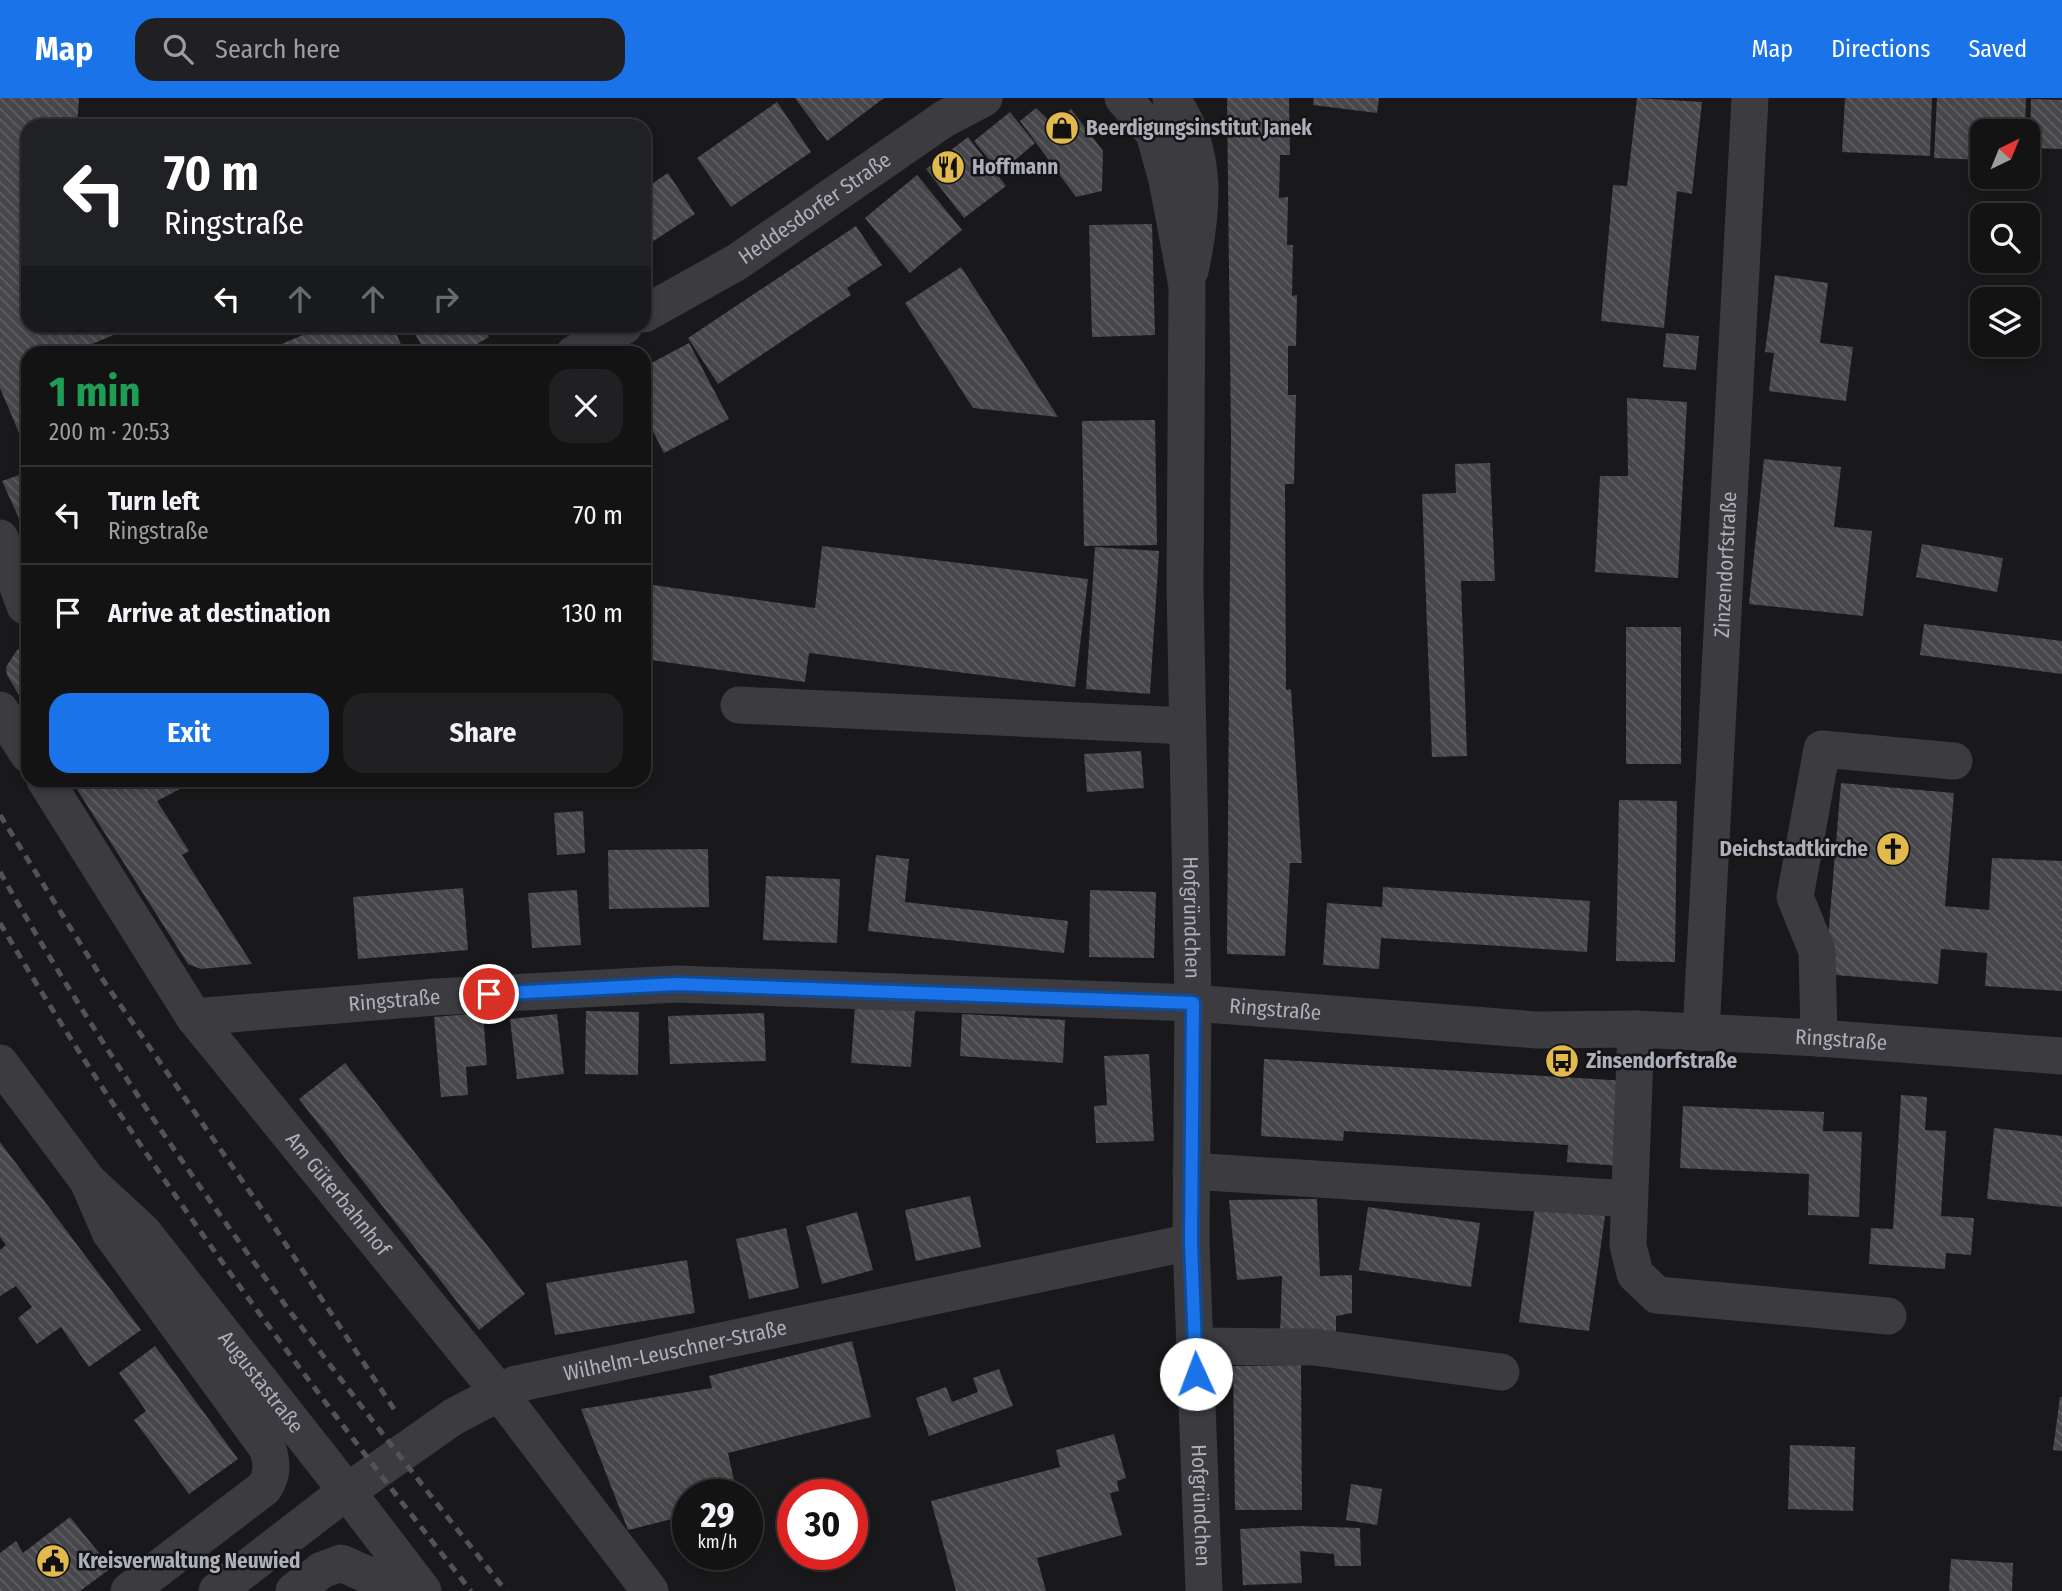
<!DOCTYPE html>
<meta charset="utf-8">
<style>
:root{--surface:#131314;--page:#202022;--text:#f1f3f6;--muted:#9d9ea0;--line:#323234;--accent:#1a73e8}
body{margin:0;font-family:"Fira Sans Condensed",sans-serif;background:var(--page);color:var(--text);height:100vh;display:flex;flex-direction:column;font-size:26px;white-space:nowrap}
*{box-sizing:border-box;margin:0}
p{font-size:23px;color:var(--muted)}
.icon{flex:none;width:38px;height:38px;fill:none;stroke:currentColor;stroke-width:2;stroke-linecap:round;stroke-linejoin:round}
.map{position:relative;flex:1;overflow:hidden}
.panel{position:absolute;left:21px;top:248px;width:630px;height:441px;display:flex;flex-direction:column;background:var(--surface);border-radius:21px;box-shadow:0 4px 10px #0003,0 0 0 2px var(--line)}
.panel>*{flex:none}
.hud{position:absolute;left:21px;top:21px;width:630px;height:214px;border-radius:21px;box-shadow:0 4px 10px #0003,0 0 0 2px var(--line);background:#202124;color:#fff;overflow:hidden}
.needle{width:46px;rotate:43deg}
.fabs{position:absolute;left:1970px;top:21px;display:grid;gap:14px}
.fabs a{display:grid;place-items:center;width:70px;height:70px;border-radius:14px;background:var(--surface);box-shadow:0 4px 10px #0003,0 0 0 2px var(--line);font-size:35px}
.speed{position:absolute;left:672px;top:1381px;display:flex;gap:14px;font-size:35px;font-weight:700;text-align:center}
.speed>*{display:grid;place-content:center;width:91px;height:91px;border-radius:50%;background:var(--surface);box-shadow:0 4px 10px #0003,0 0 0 2px var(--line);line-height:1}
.speed small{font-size:18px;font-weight:400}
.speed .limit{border:10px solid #d22;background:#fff;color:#111}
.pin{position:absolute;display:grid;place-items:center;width:60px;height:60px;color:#fff;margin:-30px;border:4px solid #fff;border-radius:50%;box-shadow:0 2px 7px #0007}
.me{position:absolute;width:77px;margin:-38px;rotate:358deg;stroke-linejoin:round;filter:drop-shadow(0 0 5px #0008)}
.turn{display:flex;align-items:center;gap:24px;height:147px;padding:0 28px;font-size:32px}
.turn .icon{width:91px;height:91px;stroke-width:2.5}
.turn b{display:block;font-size:49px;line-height:60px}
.lanes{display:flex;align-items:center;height:66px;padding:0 28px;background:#0003;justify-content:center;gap:35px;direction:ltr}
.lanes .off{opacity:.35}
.round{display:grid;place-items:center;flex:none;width:74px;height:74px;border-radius:21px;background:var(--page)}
.head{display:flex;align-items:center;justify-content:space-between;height:119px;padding:0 28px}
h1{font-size:42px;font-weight:700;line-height:52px;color:#1e9e55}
.primary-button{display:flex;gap:14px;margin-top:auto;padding:14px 28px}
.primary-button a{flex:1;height:80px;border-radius:21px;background:var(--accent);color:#fff;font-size:28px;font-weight:700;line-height:80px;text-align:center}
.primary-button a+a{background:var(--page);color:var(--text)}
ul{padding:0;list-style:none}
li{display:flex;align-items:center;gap:21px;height:98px;padding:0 28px;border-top:2px solid var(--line)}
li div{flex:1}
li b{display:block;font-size:26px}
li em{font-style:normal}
header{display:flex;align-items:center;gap:42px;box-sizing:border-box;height:98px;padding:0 35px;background:var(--accent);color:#fff}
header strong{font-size:33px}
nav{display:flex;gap:38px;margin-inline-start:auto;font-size:24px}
.search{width:490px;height:63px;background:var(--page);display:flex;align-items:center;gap:18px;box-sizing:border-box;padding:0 24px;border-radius:21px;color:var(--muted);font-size:26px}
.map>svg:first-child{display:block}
</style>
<header>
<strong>Map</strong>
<div class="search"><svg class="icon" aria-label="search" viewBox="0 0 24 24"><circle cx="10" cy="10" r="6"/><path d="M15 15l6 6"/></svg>Search here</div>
<nav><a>Map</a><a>Directions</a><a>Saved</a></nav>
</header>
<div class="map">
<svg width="2062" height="1493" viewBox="0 0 2062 1493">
<defs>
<pattern id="building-back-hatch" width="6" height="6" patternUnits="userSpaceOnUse" patternTransform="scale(1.75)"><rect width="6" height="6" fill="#47464b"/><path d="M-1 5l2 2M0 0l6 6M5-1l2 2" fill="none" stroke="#5f5e63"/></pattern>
</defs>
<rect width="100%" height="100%" fill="#19191b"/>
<!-- building -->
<g fill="url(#building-back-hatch)">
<polygon points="0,0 79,0 77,28 28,28 28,228 135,228 68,256 28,256 28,356 0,290"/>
<polygon points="795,0 884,0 827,43"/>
<polygon points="1227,0 1289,0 1290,57 1280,57 1279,100 1288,99 1287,147 1293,147 1292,198 1297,197 1296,248 1288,248 1288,297 1296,297 1294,386 1285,386 1286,592 1291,591 1302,765 1290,765 1285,858 1227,856 1231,341"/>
<polygon points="1314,0 1379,0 1377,15 1313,7"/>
<polygon points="1637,0 1702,4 1692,96 1677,93 1664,230 1601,223 1613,87 1627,88"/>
<polygon points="1845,0 1932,0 1930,58 1842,54"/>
<polygon points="1937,0 2026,0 2025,33 1983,33 1983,62 1934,60"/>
<polygon points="2031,1 2062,2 2062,51 2030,50"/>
<polygon points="777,4 811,54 731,109 697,60"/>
<polygon points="1036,10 1053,26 1071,11 1103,53 1102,93 1076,99 1020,23"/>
<polygon points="1010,14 1035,45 1000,75 974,43"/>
<polygon points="968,39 1006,88 964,120 926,71"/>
<polygon points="668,75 695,116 644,149 644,91"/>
<polygon points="917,77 962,132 910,175 865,120"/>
<polygon points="1152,126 1155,237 1092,239 1089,127"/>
<polygon points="856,128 882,167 847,190 851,197 718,286 688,240"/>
<polygon points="961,169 1058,319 973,310 905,205"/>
<polygon points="1775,177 1828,185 1820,245 1853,249 1846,303 1769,293 1774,255 1765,254"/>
<polygon points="323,228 393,228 405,256 259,256"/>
<polygon points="410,228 482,228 489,239 460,256 427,256"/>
<polygon points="507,228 527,228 511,236"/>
<polygon points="1666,235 1699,238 1696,272 1663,269"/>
<polygon points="689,245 729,321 664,355 644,316 644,269"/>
<polygon points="1627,300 1687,304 1678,480 1595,474 1600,378 1628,378"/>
<polygon points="1155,322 1157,447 1084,448 1082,323"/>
<polygon points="1764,361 1841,369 1834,429 1872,433 1863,518 1749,506"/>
<polygon points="1490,365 1495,483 1461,483 1467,658 1432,659 1422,396 1456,395 1455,366"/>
<polygon points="28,374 28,440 2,383"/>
<polygon points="1922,446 2003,460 1997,494 1916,479"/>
<polygon points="822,448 1088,481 1075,589 809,555 805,584 644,561 653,487 815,510"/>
<polygon points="1095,449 1159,453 1150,596 1086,591"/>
<polygon points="1924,526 2062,543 2062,576 1920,557"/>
<rect x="1626" y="529" width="55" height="137"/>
<polygon points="28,548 28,612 7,577 6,569 17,552"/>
<polygon points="1141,653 1144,690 1087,694 1084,656"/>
<polygon points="71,682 197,682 157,703 189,753 182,757 252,866 201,871 188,866"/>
<polygon points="1841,685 1954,695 1945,808 1989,812 1992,760 2062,763 2062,893 1985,888 1987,855 1941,851 1938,886 1825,876"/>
<polygon points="1619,702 1677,703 1675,864 1616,863"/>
<polygon points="583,713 585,755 557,757 554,715"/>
<polygon points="708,751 709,809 609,811 608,752"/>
<polygon points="876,757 909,761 905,804 1068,823 1064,855 868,833"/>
<polygon points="766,778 840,781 837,845 763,842"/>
<polygon points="1383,789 1590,803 1587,854 1381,840 1379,871 1323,867 1327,805 1382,809"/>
<polygon points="463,790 468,852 358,861 353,799"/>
<polygon points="577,792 581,847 532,850 528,795"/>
<polygon points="1090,792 1156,794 1154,860 1089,859"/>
<polygon points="855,908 915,912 911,969 851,965"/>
<polygon points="586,913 639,914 638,977 585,976"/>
<polygon points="483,915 487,967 466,969 468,997 441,999 434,919"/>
<polygon points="764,915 766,963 670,966 668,918"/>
<polygon points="557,916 564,976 517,981 510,921"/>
<polygon points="962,916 1065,922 1063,965 960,958"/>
<polygon points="1149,956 1154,1043 1096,1045 1094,1008 1107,1007 1104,958"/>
<polygon points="1264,961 1627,983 1621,1068 1567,1064 1568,1047 1344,1033 1343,1043 1261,1038"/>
<polygon points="345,965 525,1196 479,1232 299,1001"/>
<polygon points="1901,997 1927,999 1925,1032 1946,1033 1941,1118 1974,1120 1971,1157 1946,1155 1945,1171 1869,1166 1871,1130 1893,1131"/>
<polygon points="1683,1008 1824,1014 1823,1033 1862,1034 1859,1119 1808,1117 1809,1076 1680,1070"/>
<polygon points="1994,1030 2062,1038 2062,1109 1987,1101"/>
<polygon points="0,1044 141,1232 89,1269 61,1229 37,1246 18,1220 32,1209 16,1188 0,1198 0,1152 6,1147 0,1139"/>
<polygon points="970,1098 981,1149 916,1163 905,1112"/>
<polygon points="1317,1101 1320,1178 1352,1177 1352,1215 1336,1218 1336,1236 1280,1238 1282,1178 1237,1182 1229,1102"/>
<polygon points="1535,1108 1605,1118 1589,1233 1519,1224"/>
<polygon points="1368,1109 1480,1125 1471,1189 1359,1172"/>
<polygon points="857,1114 873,1172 822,1186 806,1128"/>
<polygon points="786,1130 799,1190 749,1201 736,1141"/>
<polygon points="687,1162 695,1215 555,1237 546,1185"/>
<polygon points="852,1243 871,1319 728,1355 737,1396 688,1396 688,1417 628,1432 581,1311 712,1290 709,1278"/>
<polygon points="155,1248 238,1361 189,1396 134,1322 146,1313 119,1275"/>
<polygon points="1301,1267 1302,1412 1235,1412 1233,1268"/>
<polygon points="999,1271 1013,1308 929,1338 916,1300 946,1289 952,1304 978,1294 973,1280"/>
<polygon points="2060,1299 2062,1299 2062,1353 2053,1352"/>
<polygon points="1114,1336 1126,1380 1117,1383 1119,1393 1110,1395 1122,1437 1037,1460 1046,1493 956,1493 931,1403 1060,1369 1056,1352"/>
<polygon points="1790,1347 1855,1349 1853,1413 1788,1411"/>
<polygon points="1351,1386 1382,1391 1377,1427 1346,1422"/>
<polygon points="70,1419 111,1470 80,1493 0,1493 0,1455 16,1443 23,1455"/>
<polygon points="1299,1428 1360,1430 1361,1468 1335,1468 1334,1456 1300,1453 1302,1485 1243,1487 1240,1431"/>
<polygon points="1951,1461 2013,1465 2012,1493 1949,1493"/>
</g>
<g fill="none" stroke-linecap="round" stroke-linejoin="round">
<!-- minor -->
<g stroke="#3b3b40" stroke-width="37">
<path id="s1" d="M1123,0L1154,35L1167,82L1187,188L1185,488L1193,905L1191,1144L1204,1493"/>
<path d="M1171,0C1209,53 1203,113 1190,173"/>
<path id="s2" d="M644,216L737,164L944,21L984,0"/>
<polyline points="574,256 624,228"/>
<polyline points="0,440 25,508"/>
<polyline points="739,607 1187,628"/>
<polyline points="0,612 28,656"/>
<path id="s3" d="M45,682L194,919L498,1293L650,1493"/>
<path id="s4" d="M194,919L435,899L677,886L1193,905L1537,932L1636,931L1819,940L2062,958"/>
<polyline points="1636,931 1628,1147 1635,1176 1657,1197 1888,1218"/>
<path id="s5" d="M1701,935L1750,0"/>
<polyline points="1819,940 1817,853 1795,799 1822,651 1954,663"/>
<path id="s6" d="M0,965L88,1083L143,1134L327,1368"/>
<polyline points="1191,1073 1629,1101"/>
<path d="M88,1083L110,1134L268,1351C272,1366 273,1377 264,1390L129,1493"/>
<polyline points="1195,1248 1314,1249 1501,1274"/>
<polyline points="365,1417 423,1493"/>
<path id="s7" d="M217,1493L334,1403L453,1319L516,1286L1191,1144"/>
<polyline points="294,1493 322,1472 341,1465 368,1477 382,1493"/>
</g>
<!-- rail -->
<g stroke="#525359" stroke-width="5" stroke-dasharray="9 7" stroke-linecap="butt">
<polyline points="0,717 103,882 277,1133 396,1314"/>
<path d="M0,774C144,1029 324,1264 506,1493"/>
<path d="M0,825C138,1060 303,1279 471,1493"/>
</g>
<!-- minor-bridge -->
<polyline stroke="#3b3b40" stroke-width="37" points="327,1368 365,1417"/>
</g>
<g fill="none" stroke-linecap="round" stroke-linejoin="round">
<!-- route casing -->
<g stroke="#114b97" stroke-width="18">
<polyline id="route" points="489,896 677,886 1193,905 1191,1144 1196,1276"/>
</g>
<!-- route -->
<use href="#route" stroke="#1a73e8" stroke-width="12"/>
</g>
<!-- icons -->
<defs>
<g id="shop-disc" transform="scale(1.75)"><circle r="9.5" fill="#e1b94c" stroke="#141416"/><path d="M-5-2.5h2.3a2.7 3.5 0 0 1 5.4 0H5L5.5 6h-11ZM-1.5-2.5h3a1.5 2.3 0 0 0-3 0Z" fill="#111"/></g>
<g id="restaurant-disc" transform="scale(1.75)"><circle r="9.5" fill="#e1b94c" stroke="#141416"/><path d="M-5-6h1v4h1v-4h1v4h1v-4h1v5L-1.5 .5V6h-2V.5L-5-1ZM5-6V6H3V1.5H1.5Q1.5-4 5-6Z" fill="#111"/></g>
<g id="church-disc" transform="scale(1.75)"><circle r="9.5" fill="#e1b94c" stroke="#141416"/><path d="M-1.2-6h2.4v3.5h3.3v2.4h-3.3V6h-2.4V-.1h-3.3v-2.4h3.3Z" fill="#111"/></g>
<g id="bus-disc" transform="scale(1.75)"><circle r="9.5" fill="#e1b94c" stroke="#141416"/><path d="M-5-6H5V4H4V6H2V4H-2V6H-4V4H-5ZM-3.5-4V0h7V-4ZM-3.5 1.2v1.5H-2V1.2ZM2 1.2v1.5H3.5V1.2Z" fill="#111"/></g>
<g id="civic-disc" transform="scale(1.75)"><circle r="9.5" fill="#e1b94c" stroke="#141416"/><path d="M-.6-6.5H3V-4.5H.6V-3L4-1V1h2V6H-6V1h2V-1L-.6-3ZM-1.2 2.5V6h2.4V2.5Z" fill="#111"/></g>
</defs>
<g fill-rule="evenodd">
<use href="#shop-disc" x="1062" y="30"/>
<use href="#restaurant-disc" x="948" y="69"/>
<use href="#church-disc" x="1893" y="751"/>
<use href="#bus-disc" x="1562" y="963"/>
<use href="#civic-disc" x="53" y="1463"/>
</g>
<g text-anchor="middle" stroke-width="5" stroke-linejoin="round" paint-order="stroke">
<!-- poi labels -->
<g font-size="21" font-weight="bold" fill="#adb0b9" stroke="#141416" text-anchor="start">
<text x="1086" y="37">Beerdigungsinstitut Janek</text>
<text x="972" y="76">Hoffmann</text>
<text x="1868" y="758" text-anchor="end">Deichstadtkirche</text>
<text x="1586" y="970">Zinsendorfstraße</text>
<text x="78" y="1470">Kreisverwaltung Neuwied</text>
</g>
<!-- street labels -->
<g font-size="21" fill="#adb0b9" stroke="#141416">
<text dy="7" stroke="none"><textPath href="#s2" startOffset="201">Heddesdorfer Straße</textPath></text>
<text dy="7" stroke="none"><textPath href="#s5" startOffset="469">Zinzendorfstraße</textPath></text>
<text dy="7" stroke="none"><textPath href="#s1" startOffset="835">Hofgründchen</textPath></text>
<text dy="7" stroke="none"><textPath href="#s4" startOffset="201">Ringstraße</textPath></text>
<text dy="7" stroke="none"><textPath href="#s4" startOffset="1083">Ringstraße</textPath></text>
<text dy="7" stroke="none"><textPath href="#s4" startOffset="1650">Ringstraße</textPath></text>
<text dy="7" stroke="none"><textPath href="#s3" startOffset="508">Am Güterbahnhof</textPath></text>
<text dy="7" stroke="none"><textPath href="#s7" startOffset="527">Wilhelm-Leuschner-Straße</textPath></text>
<text dy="7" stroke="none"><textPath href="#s6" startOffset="413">Augustastraße</textPath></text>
<text dy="7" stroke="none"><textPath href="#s1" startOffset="1423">Hofgründchen</textPath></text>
</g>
</g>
</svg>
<div class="fabs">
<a><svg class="needle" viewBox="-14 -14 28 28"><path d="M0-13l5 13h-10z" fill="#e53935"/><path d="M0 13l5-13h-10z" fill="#9d9ea0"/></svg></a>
<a><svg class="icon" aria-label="search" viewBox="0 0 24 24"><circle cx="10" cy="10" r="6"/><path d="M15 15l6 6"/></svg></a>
<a><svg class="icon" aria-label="layers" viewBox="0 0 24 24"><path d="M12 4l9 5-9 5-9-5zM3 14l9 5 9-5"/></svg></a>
</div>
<div class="speed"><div>29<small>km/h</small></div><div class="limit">30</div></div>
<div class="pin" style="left:489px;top:896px;background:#d93025"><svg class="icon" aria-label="arrive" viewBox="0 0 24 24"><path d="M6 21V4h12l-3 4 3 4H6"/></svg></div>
<svg class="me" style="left:1196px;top:1276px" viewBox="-20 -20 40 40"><circle r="19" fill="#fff"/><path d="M0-13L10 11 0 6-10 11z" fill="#1a73e8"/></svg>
<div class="hud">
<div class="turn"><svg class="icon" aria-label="left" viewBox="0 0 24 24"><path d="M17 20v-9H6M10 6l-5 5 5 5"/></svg><div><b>70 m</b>Ringstraße</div></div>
<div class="lanes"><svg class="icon" aria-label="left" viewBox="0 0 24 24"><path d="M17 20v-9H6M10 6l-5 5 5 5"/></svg><svg class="icon off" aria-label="ahead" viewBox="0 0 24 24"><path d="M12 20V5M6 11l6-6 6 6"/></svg><svg class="icon off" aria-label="ahead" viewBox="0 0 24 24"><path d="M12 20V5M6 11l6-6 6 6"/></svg><svg class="icon off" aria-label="right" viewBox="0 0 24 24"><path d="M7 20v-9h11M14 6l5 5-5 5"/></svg></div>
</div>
<section class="panel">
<div class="head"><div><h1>1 min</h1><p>200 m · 20:53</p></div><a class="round"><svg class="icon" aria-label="close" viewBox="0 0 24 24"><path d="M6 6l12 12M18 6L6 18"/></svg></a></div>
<ul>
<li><svg class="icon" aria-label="left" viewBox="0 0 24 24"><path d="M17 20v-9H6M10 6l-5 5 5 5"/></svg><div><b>Turn left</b><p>Ringstraße</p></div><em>70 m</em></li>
<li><svg class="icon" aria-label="arrive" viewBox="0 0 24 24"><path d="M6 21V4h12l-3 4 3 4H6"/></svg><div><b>Arrive at destination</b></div><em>130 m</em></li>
</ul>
<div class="primary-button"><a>Exit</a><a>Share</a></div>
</section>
</div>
